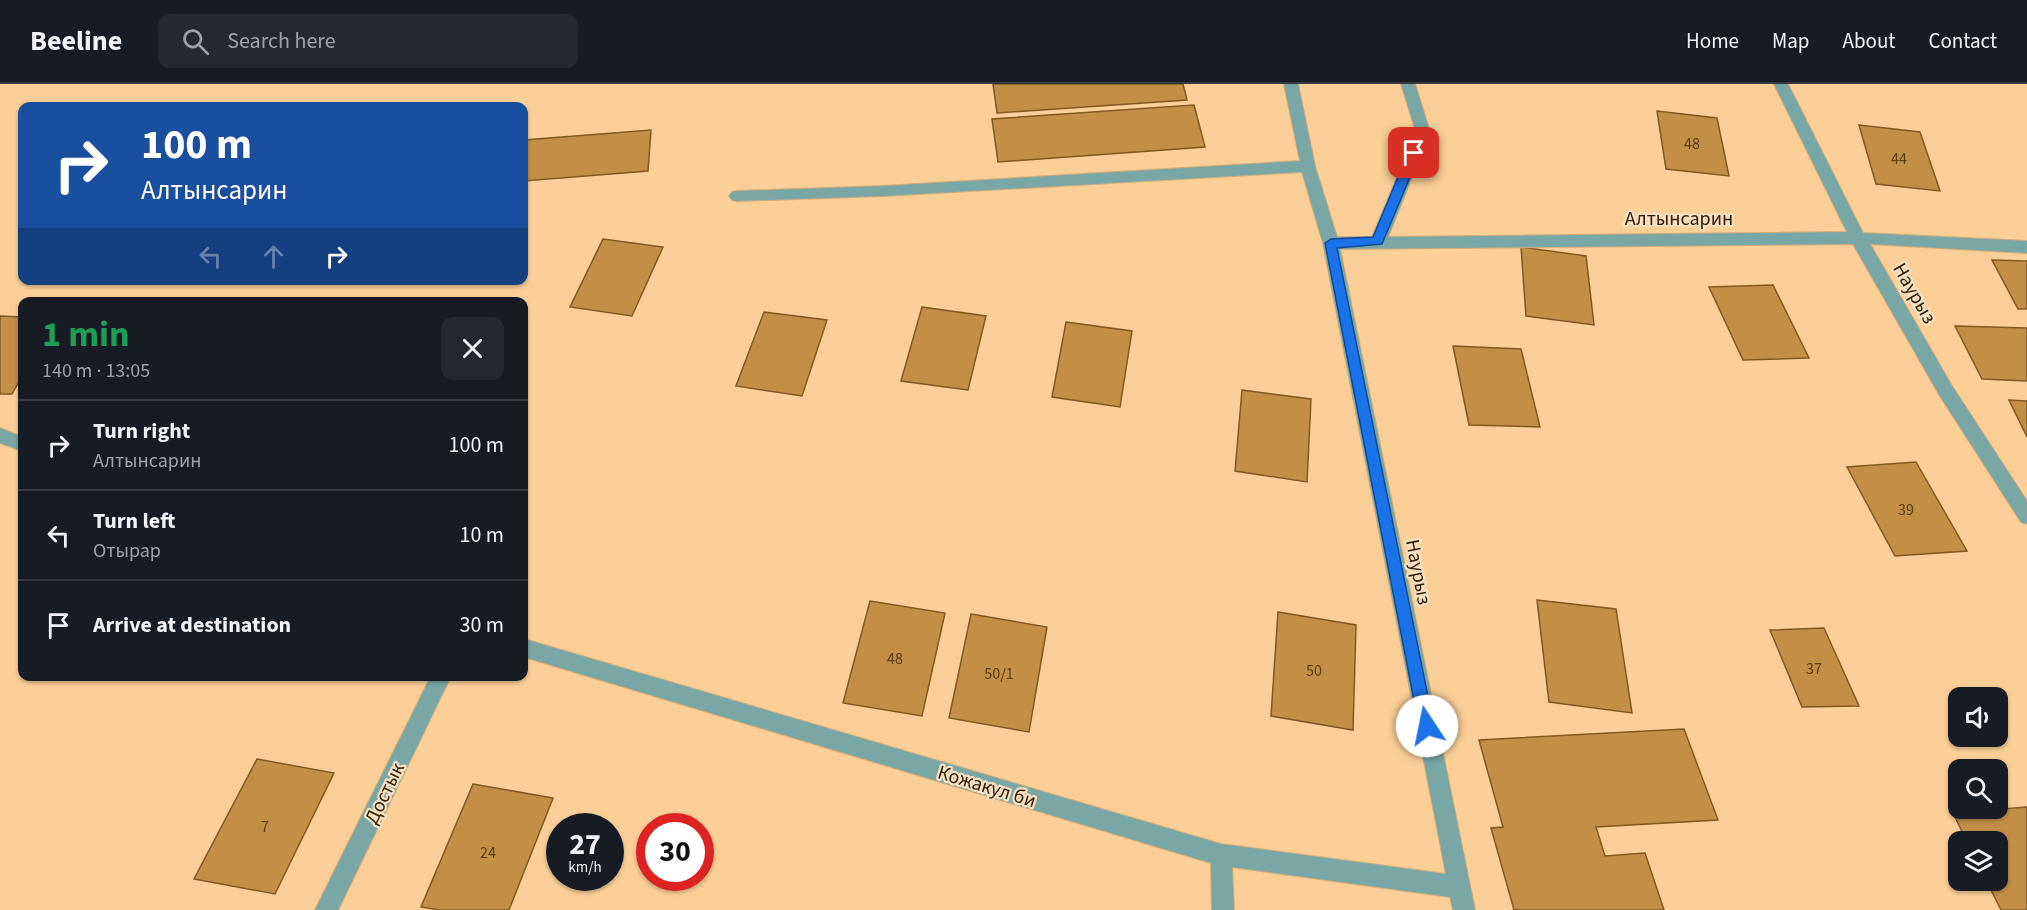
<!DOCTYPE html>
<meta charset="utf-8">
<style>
:root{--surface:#171b24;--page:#242831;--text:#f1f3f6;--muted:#9ea1a6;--line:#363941}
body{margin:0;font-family:"Source Sans 3",sans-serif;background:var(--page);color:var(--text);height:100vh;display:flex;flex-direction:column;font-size:22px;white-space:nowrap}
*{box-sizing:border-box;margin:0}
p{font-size:20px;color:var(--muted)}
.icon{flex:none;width:33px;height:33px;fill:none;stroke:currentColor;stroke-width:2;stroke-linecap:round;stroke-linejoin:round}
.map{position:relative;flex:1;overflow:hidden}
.drawer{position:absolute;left:18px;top:213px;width:510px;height:384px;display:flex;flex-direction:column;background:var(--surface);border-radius:12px;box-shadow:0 2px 4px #0004}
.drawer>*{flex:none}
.guide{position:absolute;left:18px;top:18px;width:510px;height:183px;border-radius:12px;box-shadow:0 2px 4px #0004;background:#1a4fa0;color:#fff;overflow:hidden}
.tools{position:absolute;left:1948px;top:603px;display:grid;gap:12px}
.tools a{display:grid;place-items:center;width:60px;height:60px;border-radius:12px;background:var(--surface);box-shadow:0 2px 4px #0004;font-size:30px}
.speed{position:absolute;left:546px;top:729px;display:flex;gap:12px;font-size:30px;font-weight:700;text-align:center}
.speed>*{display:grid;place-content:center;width:78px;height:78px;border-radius:50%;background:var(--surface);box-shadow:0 2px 4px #0004;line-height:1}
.speed small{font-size:15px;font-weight:400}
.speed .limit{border:9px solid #d22;background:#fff;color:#111}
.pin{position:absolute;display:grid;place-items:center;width:51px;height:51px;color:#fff;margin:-26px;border-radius:12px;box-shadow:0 3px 9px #0006}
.me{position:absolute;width:66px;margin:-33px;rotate:349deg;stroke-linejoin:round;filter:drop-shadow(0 0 4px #0008)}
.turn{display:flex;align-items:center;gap:21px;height:126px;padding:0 24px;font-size:27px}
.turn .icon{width:78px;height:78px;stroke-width:2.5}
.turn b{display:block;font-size:42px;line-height:51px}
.lanes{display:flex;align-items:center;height:57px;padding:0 24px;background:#0003;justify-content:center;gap:30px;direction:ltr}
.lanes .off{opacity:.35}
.round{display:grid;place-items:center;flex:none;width:63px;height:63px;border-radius:12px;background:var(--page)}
.headline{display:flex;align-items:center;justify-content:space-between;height:102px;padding:0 24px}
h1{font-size:36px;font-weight:700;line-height:45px;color:#1e9e55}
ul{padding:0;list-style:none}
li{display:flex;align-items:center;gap:18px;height:90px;padding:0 24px;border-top:2px solid var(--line)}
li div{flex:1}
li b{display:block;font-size:22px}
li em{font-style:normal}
header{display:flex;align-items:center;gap:36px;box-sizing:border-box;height:84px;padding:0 30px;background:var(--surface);border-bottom:2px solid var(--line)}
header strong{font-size:28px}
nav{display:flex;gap:33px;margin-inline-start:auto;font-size:21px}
.search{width:420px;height:54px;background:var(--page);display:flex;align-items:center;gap:15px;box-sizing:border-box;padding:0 21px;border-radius:12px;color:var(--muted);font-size:22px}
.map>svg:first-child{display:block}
</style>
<header>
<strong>Beeline</strong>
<div class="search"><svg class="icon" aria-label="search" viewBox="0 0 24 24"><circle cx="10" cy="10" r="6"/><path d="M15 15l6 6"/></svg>Search here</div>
<nav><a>Home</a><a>Map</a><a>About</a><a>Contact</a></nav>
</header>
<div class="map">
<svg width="2027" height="826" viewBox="0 0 2027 826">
<rect width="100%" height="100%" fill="#fbcf97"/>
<!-- building -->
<g fill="#c38f47" stroke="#805a22" stroke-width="1.5">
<polygon points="993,0 1183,0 1187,16 997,29"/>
<polygon points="1194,21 1205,63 998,78 992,35"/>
<polygon points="1657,27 1717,34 1729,92 1666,85"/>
<polygon points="1859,41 1920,48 1940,107 1876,100"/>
<polygon points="651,46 648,87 524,97 524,56"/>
<polygon points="603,155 663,163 632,232 570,223"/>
<polygon points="1521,163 1586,172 1594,241 1526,232"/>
<polygon points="1992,176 2027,177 2027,225 2018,225"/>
<polygon points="1773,201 1809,274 1743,276 1709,203"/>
<polygon points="922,223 986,232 968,306 901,297"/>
<polygon points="764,228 827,236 802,312 736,302"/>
<polygon points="0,232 22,233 22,292 12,310 0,310"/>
<polygon points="1066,238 1132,247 1120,323 1052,313"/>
<polygon points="1955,242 2027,244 2027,297 1982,295"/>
<polygon points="1453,262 1521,265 1540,343 1469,341"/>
<polygon points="1242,306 1311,315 1307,398 1235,387"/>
<polygon points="2009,316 2027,317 2027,353"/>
<polygon points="1916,378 1967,467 1895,472 1847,383"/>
<polygon points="1537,516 1616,525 1632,629 1549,618"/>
<polygon points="870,517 945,529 922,632 843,619"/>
<polygon points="1278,528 1356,541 1353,646 1271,632"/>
<polygon points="971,530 1047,543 1029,648 949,634"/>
<polygon points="1824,544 1859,622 1802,623 1770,546"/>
<polygon points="1684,645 1718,736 1596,743 1605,772 1645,769 1664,826 1514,826 1491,744 1503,743 1479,656"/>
<polygon points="257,675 334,689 275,810 194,795"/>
<polygon points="473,700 553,714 509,826 439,826 421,823"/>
<polygon points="2027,723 2027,826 2001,826 1986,796 1998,796 1998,758 1967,758 1953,729"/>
</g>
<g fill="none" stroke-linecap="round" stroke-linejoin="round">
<!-- minor casing -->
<g stroke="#d3ac79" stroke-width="2">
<g id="minor">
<polygon points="1284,0 1298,0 1315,82 1337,153 1372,153 1416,48 1401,0 1415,0 1430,48 1388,153 1847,148 1774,0 1788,0 1863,149 2027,157 2027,169 1870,160 1952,302 2027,417 2027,440 2021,438 1940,312 1853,160 1340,165 1475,826 1453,826 1450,813 1232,783 1234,826 1212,826 1211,779 524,573 524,555 1221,760 1446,790 1323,159 1302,88 883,112 737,117 732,116 729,112 732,108 737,107 883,102 1300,77"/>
<polygon points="0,344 22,353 22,367 0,359"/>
<polygon points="431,592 451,592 338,826 315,826"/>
</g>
</g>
<!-- minor -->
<use href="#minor" fill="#79a7a5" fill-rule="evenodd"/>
</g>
<!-- route -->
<polygon fill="#1a73e8" stroke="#114b97" stroke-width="1.5" points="1414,66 1420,69 1382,160 1337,164 1434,642 1432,647 1427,650 1421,647 1419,642 1325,159 1331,155 1373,153 1408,69"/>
<g text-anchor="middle" stroke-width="4.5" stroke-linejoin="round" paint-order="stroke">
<!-- number labels -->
<g font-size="16" fill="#583c12">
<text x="1692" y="65">48</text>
<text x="1899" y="80">44</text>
<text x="1906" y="431">39</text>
<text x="895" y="580">48</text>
<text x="1814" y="590">37</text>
<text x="1314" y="592">50</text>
<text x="999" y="595">50/1</text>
<text x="265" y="748">7</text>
<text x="488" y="774">24</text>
</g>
<!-- street labels -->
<g font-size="20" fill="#342001" stroke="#f7e1c5">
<text x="1679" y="141">Алтынсарин</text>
<text transform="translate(1915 209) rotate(60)" y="7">Наурыз</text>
<text transform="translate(1419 488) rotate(79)" y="7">Наурыз</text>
<text transform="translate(987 702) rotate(17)" y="7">Кожакул би</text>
<text transform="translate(384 709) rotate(-64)" y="7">Достык</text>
</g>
</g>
</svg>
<div class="tools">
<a><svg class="icon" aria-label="sound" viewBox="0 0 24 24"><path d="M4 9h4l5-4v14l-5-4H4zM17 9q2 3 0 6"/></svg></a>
<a><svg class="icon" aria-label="search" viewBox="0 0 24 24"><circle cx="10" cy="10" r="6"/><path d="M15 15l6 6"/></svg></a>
<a><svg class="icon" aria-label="layers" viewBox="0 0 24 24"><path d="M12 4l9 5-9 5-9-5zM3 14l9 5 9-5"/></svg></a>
</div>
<div class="speed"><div>27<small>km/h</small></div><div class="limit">30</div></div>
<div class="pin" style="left:1414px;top:69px;background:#d93025"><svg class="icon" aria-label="arrive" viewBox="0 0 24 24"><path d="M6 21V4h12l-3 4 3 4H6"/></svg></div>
<svg class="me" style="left:1427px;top:642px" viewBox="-20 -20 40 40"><circle r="19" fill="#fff"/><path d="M0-13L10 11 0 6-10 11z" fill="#1a73e8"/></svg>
<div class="guide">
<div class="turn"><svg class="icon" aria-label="right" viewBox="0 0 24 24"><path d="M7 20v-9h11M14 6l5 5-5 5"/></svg><div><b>100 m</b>Алтынсарин</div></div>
<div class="lanes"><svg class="icon off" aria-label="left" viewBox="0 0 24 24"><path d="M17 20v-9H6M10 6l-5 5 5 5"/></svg><svg class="icon off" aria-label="ahead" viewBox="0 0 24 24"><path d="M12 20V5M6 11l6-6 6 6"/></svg><svg class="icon" aria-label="right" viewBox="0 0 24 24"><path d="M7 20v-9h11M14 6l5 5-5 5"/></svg></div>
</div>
<section class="drawer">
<div class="headline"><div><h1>1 min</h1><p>140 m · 13:05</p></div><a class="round"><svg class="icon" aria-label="close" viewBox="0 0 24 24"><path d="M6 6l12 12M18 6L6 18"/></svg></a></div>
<ul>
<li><svg class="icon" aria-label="right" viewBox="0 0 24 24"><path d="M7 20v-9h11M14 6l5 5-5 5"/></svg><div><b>Turn right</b><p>Алтынсарин</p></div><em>100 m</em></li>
<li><svg class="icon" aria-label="left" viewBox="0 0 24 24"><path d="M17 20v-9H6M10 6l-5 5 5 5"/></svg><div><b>Turn left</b><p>Отырар</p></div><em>10 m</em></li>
<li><svg class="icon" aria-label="arrive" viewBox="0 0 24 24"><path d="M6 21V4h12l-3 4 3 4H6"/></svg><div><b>Arrive at destination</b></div><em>30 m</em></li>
</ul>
</section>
</div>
